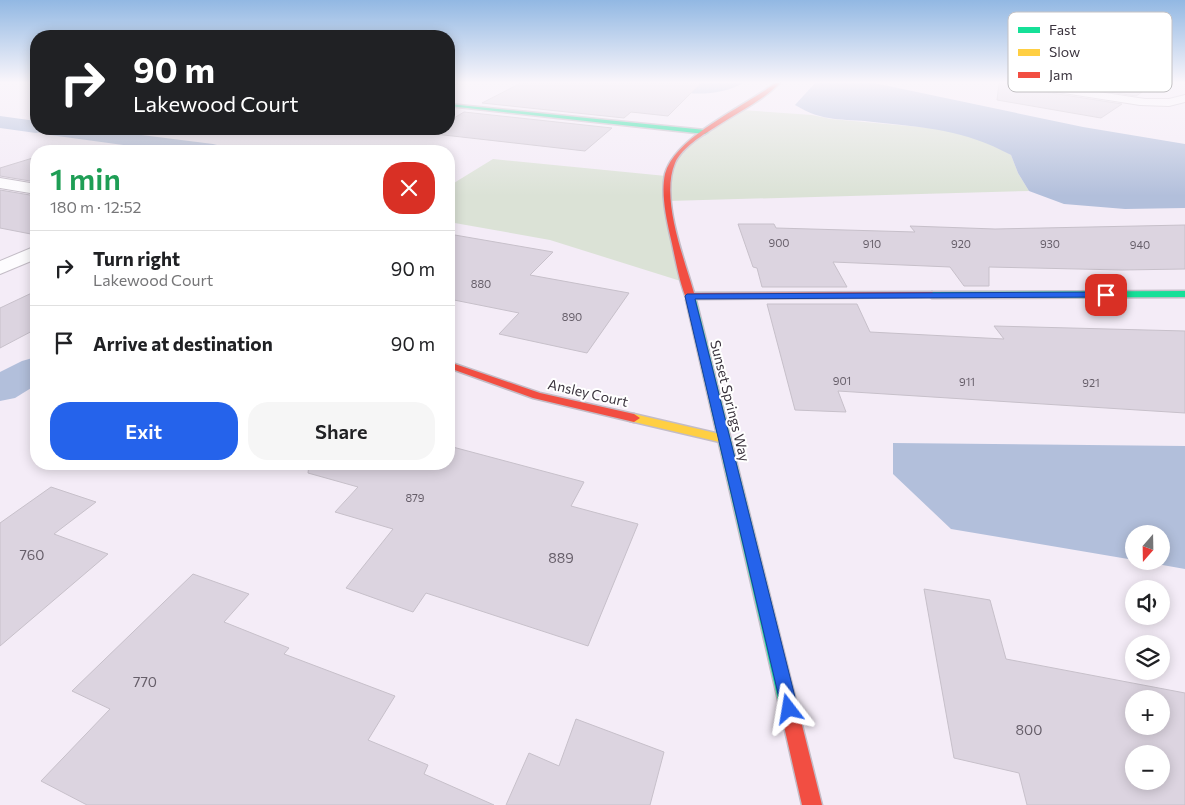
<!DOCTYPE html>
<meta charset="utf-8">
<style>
:root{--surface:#fff;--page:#f6f6f6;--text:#202124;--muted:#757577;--line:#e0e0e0;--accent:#2563eb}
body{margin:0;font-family:Commissioner,sans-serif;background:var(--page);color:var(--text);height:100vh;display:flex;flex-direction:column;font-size:19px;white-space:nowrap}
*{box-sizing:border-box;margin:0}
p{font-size:16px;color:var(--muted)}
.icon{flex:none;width:28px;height:28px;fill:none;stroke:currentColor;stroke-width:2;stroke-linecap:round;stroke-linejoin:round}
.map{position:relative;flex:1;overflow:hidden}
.drawer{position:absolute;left:30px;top:145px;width:425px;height:325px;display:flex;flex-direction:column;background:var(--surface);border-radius:20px;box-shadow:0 2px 12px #0003}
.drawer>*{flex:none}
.hud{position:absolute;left:30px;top:30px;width:425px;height:105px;border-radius:20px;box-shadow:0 2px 12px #0003;background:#202124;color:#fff;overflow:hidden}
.needle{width:32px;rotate:200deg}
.controls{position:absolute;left:1125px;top:525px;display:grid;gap:10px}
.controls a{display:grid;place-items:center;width:45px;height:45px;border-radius:50%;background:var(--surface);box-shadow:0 2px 12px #0003;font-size:25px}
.pin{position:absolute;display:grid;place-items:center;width:42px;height:42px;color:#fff;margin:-21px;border-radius:10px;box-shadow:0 2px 8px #0006}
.me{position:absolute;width:55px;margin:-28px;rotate:346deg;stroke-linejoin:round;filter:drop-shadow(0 0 4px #0008)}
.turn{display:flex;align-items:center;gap:18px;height:105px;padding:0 20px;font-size:22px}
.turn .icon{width:65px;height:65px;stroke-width:2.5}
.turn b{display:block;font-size:35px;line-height:42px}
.round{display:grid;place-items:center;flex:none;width:52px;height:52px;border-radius:20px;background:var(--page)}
.summary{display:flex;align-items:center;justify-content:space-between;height:85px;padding:0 20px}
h1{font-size:30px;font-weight:600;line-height:38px;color:#1e9e55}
.primary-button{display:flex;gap:10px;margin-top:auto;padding:10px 20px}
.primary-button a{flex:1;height:58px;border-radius:20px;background:var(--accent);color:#fff;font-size:20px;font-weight:600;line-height:58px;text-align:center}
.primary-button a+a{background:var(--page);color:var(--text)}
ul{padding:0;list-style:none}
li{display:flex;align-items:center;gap:15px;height:75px;padding:0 20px;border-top:1px solid var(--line)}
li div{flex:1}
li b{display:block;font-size:19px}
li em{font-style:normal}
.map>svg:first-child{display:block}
</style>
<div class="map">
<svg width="1185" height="805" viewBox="0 0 1185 805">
<rect width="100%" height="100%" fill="#f4ecf7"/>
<!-- green -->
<polygon fill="#dbe2d6" points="741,110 812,115 831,119 942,129 967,135 987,142 1011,155 1018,173 1029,191 668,201 687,283 550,240 449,222 449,186 493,159 666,176 676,154"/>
<!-- water -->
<g fill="#b2bfdb">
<path d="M647,83H744C710,100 686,92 650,89L641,84Z"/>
<path d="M815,83H874L1083,127L1185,144V208L1125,209L1064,204L1029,191L1018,173L1011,155C962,129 927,128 873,122C841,118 825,123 795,105Z"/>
<polygon points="893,443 1185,446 1185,569 1140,561 1161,561 1161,534 1134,534 1134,560 951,529 893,474"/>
</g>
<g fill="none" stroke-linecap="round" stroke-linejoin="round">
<!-- canal -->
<g fill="#b2bfdb" fill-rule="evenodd">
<polygon points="0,116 36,121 36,129 94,129 213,144 221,146 224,151 167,151 50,135 42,132 36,133 0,128"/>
<polygon points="36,357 36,385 15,398 0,401 0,372 22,361"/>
</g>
</g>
<!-- building -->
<g fill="#dcd4e0" stroke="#c7c0ca" fill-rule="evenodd">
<polygon points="521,83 701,83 668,116 631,112 624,118 482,103"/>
<polygon points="999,83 1012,83 1019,88 1122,104 1101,118 997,100"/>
<polygon points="1051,83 1156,83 1136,96"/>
<polygon points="464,112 612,128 585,151 426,133 433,129 449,129 449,121"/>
<polygon points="36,157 36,182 0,176 0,168"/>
<polygon points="0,190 36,196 36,235 0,228"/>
<polygon points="738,224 774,224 776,228 915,232 910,226 995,229 1185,225 1185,269 1122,270 989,267 989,286 964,286 950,267 833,262 847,287 762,287 757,268 753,267"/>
<polygon points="449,234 553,252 530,275 629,293 587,353 499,334 519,313 449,299"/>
<polygon points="36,291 36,329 0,348 0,308"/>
<polygon points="767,304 857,304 870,332 1004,339 994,326 1185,331 1185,413 838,391 846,412 795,410"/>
<polygon points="449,446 584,482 571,506 638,524 588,646 426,593 413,612 346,588 393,529 335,512 358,487 308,473 309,464 449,464"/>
<polygon points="51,487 96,502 54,534 108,554 0,646 0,523"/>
<polygon points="193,574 249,594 224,622 289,648 284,654 395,696 368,740 428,765 424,774 494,805 87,805 41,781 110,709 72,691"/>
<path d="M924,589L990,600L1006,659L1185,693V805H1027L1019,773L954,758ZM1134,699H1161V726H1134ZM1134,754H1161V781H1134Z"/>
<polygon points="576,719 664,752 650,805 506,805 529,753 559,766"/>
</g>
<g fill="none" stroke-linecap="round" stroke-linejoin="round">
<!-- street casing -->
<g stroke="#c3bcc6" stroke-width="2">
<g id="street">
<polygon points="449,83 457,83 449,87"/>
<polygon points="1014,83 1039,83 1145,99 1169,99 1185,95 1185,102 1169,106 1140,105 1019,86"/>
<polygon points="0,178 36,184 36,194 0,188"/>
<polygon points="36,246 36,259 0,274 0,261"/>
</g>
</g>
<!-- fast casing -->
<g stroke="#c3bcc6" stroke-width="3">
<g id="fast">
<polygon points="449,104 705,130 708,132 705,134 449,106"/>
<polygon points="1185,291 1185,297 932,298 928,295 932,292"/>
<polygon points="691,297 696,300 799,713 796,719 790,722 784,719 781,713 686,300"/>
</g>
</g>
<!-- slow casing -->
<g stroke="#c3bcc6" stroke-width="3">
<polygon id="slow" points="634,414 724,435 730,439 724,443 630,421 628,418 630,415"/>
</g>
<!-- jam casing -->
<g stroke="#c3bcc6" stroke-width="3">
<g id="jam">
<path d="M775,83H780C762,101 738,112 717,126C703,135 682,147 675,163C660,198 684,258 694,293L932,292L936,295L935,297L695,299L694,302H688C679,284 675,255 670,235C666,217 661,193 665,174C675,136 745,107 775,83Z"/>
<polygon points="449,362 540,393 634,414 640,418 634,422 533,398 449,368"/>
<polygon points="790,704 796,707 799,713 822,805 802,805 781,713 784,707"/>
</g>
</g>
<!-- street -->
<use href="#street" fill="#fdfcfe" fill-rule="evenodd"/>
<!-- fast -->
<use href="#fast" fill="#16e098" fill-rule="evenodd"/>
<!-- slow -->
<use href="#slow" fill="#ffcf43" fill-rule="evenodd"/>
<!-- jam -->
<use href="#jam" fill="#f24e42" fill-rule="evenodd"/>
</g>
<!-- sky -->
<linearGradient id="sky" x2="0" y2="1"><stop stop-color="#92b8e3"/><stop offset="0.42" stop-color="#faf6fb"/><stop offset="1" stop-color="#faf6fb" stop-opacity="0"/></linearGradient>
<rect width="1185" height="196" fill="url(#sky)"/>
<!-- route -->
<polygon fill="#2563eb" stroke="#184099" points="1106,292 1110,295 1109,297 695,299 798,709 796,715 789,718 783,715 685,296 687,294"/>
<g text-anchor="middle" stroke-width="4" stroke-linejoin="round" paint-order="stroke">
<!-- number labels -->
<g font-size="11" fill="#665e69">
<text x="779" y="247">900</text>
<text x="872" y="248">910</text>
<text x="961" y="248">920</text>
<text x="1050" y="248">930</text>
<text x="1140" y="249">940</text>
<text x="481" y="288">880</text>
<text x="572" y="321">890</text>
<text x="842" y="385">901</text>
<text x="967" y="386">911</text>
<text x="1091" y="387">921</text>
<text x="415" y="502">879</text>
</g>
<!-- street labels -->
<g font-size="14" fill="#3b343e" stroke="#fff">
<text transform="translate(588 393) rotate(13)" y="5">Ansley Court</text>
<text transform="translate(730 401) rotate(76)" y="5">Sunset Springs Way</text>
</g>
<!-- near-number labels -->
<g font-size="14" fill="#665e69">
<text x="32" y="560">760</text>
<text x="561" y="563">889</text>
<text x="145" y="687">770</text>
<text x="1029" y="735">800</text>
</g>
</g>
<!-- legend -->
<rect x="1008" y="12" width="164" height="80" rx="8" fill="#fff" stroke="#c4c2c5" stroke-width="1"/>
<rect x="1018" y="27" width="22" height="6" fill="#16e098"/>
<rect x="1018" y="49" width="22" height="7" fill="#ffcf43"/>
<rect x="1018" y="72" width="22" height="6" fill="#f24e42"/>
<g font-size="14" fill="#3b343e">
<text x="1049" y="35">Fast</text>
<text x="1049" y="57">Slow</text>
<text x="1049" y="80">Jam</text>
</g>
</svg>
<div class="controls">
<a><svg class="needle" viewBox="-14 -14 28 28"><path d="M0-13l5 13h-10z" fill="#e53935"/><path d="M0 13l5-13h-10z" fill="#757577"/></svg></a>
<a><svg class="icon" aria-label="sound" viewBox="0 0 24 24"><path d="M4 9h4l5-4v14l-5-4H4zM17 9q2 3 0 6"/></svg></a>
<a><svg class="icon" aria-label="layers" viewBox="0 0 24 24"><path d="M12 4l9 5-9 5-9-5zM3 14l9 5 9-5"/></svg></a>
<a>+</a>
<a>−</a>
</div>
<div class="pin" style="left:1106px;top:295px;background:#d93025"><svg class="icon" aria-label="arrive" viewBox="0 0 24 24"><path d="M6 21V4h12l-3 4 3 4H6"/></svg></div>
<svg class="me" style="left:789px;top:709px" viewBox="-20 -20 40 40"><path d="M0-17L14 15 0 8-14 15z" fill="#2563eb" stroke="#fff" stroke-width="4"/></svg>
<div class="hud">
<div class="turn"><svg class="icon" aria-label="right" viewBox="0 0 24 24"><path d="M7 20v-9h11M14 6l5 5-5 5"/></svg><div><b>90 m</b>Lakewood Court</div></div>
</div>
<section class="drawer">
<div class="summary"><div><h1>1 min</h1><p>180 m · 12:52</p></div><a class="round" style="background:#d93025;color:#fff"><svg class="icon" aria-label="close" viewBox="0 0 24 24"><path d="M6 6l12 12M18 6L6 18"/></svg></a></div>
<ul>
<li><svg class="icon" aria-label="right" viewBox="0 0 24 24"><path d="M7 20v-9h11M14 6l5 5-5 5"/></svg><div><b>Turn right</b><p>Lakewood Court</p></div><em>90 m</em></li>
<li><svg class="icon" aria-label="arrive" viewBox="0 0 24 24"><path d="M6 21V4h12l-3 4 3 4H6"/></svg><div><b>Arrive at destination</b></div><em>90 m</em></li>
</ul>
<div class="primary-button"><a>Exit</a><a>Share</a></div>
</section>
</div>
